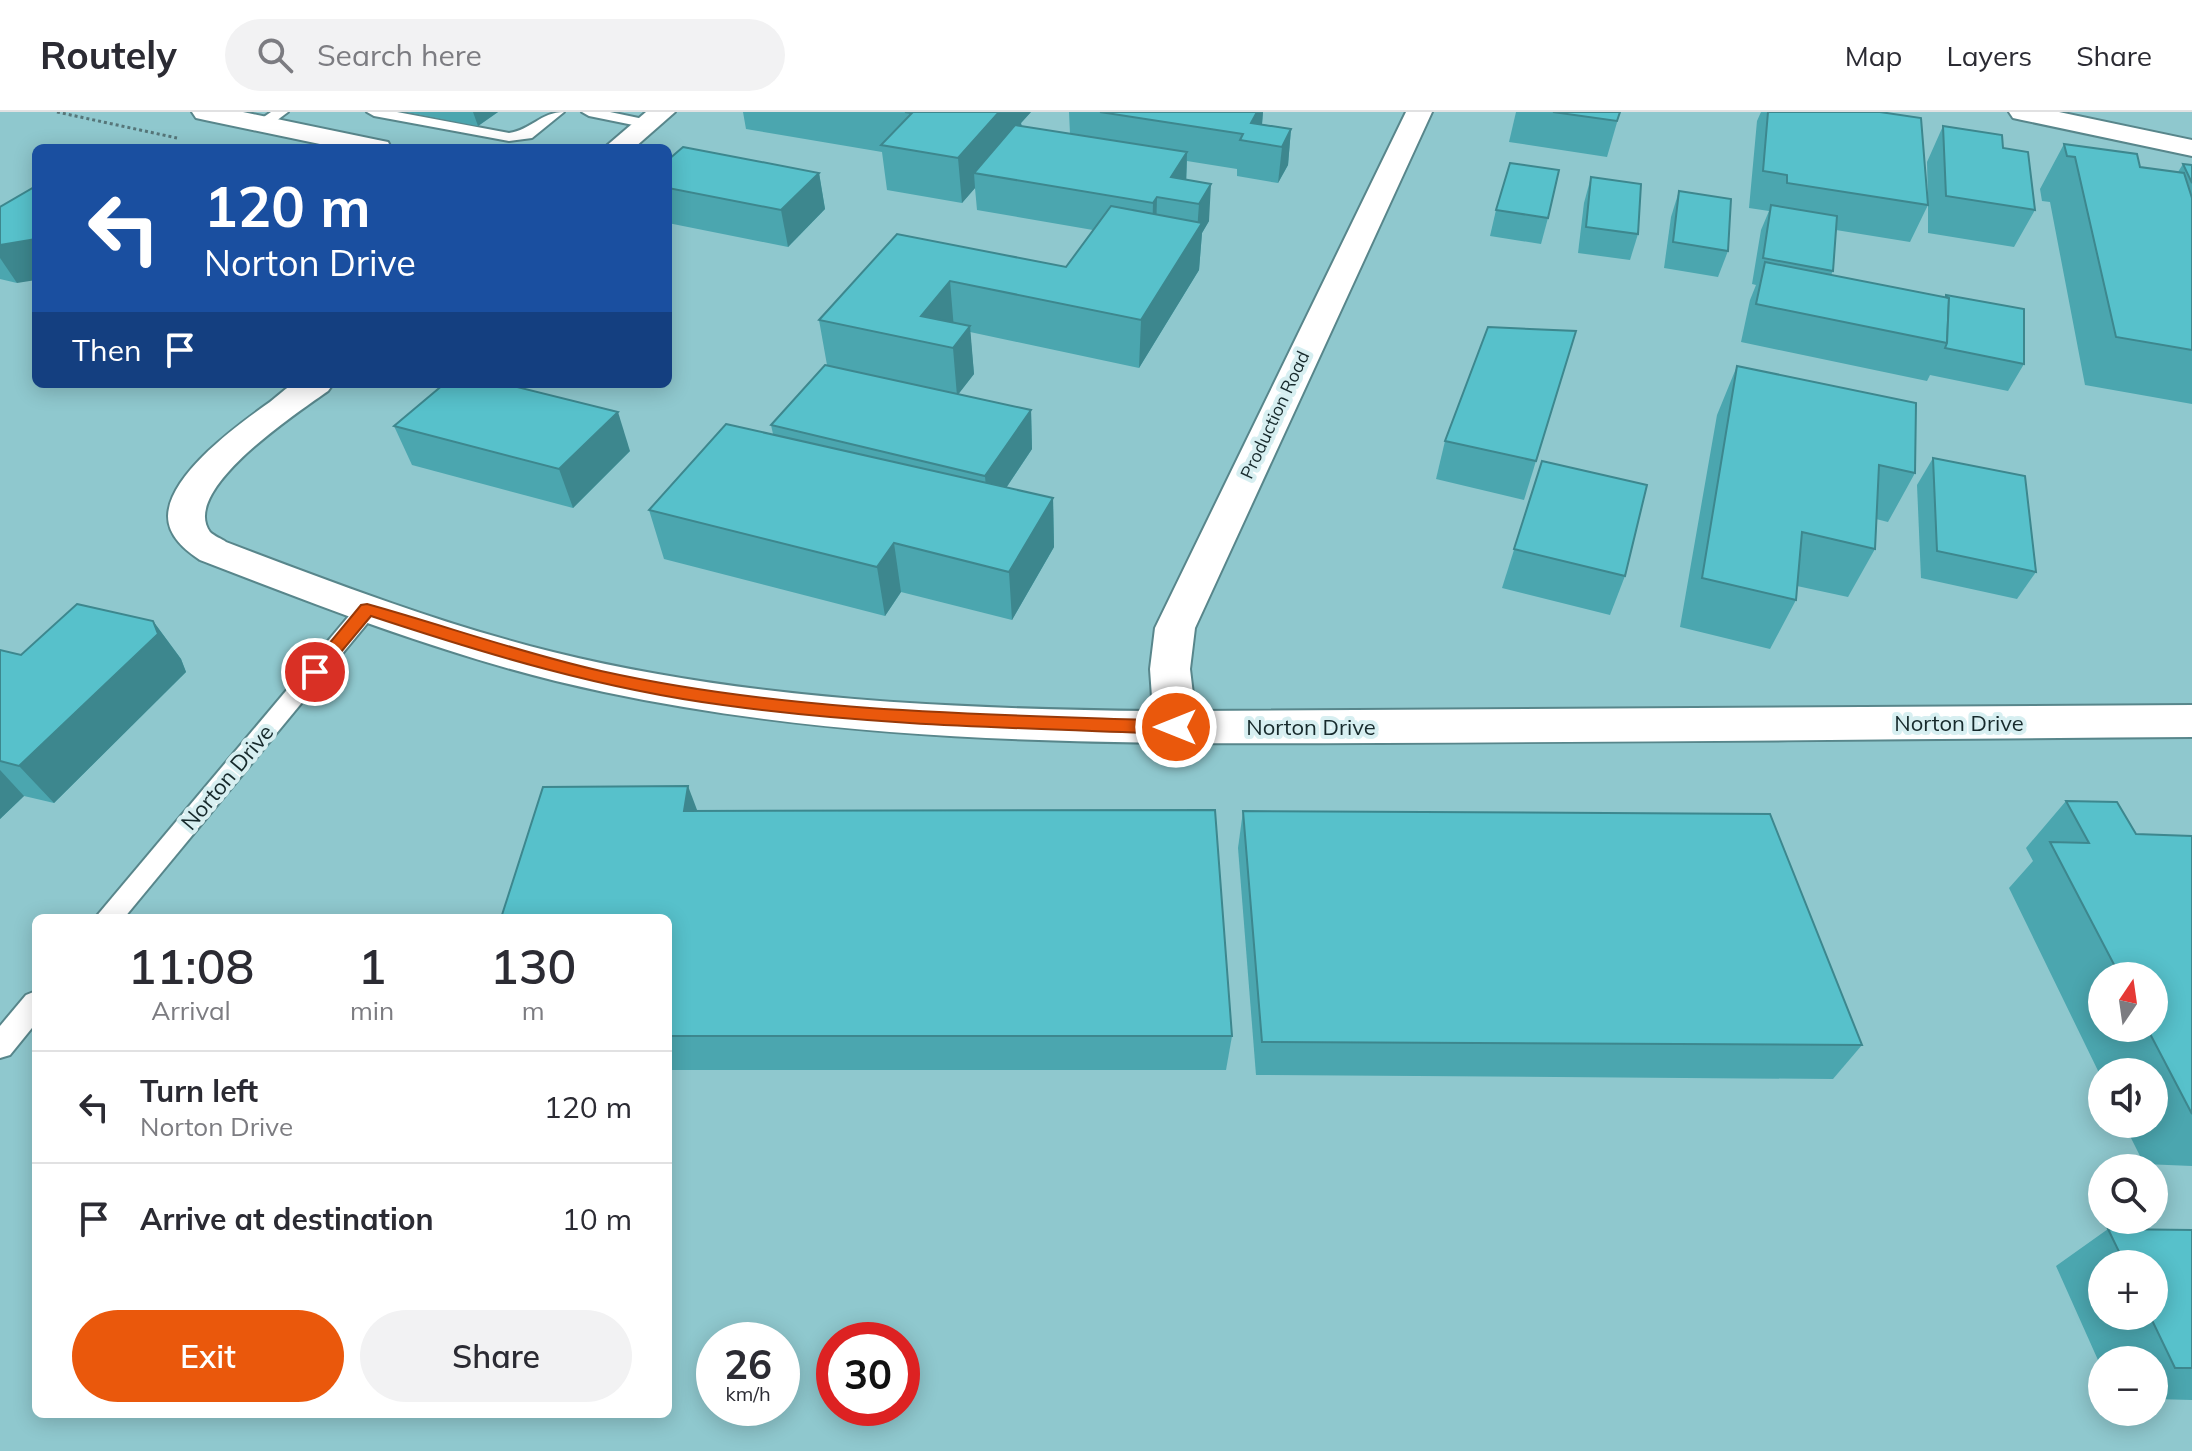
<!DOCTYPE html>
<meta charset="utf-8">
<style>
:root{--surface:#fff;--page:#f2f2f3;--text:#2b2b33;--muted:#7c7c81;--line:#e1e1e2;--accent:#ea580c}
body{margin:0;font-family:Mulish,sans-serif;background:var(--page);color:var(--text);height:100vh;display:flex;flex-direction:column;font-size:30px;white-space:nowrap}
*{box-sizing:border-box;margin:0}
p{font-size:26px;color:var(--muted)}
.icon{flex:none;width:44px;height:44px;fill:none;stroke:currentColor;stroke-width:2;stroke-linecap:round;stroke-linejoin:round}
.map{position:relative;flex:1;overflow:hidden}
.sheet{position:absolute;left:32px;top:802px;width:640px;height:504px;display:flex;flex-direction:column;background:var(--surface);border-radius:12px;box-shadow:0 4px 20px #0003}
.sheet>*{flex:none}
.guide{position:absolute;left:32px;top:32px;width:640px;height:244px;border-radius:12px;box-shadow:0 4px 20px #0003;background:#1a4fa0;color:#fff;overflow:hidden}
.needle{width:52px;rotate:13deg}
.tools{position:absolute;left:2088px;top:850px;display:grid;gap:16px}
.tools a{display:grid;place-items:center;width:80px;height:80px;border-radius:50%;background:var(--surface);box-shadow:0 4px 20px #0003;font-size:40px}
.speed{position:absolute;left:696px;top:1210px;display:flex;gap:16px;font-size:40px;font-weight:700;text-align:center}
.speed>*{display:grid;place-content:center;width:104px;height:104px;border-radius:50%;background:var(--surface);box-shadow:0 4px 20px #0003;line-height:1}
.speed small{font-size:20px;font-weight:400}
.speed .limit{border:12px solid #d22;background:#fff;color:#111}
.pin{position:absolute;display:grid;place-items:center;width:68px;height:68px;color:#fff;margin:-34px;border:4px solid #fff;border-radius:50%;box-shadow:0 2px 8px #0007}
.me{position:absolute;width:88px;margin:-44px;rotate:270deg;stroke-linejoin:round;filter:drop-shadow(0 0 6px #0008)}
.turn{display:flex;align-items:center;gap:28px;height:168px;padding:0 40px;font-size:36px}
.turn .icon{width:104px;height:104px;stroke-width:2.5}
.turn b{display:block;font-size:56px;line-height:68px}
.then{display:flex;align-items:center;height:76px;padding:0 40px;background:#0003;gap:16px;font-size:30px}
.eta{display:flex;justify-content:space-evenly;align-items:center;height:136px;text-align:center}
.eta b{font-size:48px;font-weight:600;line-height:56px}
.cta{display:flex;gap:16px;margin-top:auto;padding:16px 40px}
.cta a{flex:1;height:92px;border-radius:48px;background:var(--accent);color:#fff;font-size:32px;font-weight:600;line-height:92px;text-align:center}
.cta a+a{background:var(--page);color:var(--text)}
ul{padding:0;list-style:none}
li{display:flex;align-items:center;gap:24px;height:112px;padding:0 40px;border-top:2px solid var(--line)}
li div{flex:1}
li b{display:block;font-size:30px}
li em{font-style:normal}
header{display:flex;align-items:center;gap:48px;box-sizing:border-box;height:112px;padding:0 40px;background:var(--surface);border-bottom:2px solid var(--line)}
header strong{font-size:38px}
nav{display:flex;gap:44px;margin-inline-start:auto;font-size:28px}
.search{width:560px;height:72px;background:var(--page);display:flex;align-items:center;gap:20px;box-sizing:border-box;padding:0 28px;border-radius:44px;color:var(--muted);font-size:30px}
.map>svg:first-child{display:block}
</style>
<header>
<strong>Routely</strong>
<div class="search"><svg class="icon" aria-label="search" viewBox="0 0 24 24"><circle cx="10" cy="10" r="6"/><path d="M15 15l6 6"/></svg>Search here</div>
<nav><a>Map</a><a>Layers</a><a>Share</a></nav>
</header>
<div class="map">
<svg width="2192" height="1339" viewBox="0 0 2192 1339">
<rect width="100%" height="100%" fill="#a3d3d7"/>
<!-- built -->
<path fill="#8fc8ce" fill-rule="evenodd" d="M0,0H2192V1339H0ZM36,36H668V272H36ZM36,806H668V1302H36ZM2102,864H2154V916H2102ZM2102,960H2154V1012H2102ZM2102,1056H2154V1108H2102ZM2102,1152H2154V1204H2102ZM714,1228H782V1296H714ZM834,1228H902V1296H834ZM2102,1248H2154V1300H2102Z"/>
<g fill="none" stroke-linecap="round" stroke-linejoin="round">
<!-- lane casing -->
<g stroke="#58868b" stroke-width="4">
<g id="lane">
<polygon points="271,0 288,0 268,15 258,15 258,9"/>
<path d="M367,0H397L509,21C531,18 541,0 564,0L532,26L509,29L374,4Z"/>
<polygon points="582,0 610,0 653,9 655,12 648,16 589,4"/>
<polygon points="367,490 375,492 378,497 375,502 124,806 95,806 359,492"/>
<polygon points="36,879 36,911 10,943 0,946 0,914 26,883"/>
</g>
</g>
<!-- street casing -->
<g stroke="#58868b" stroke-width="4">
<g id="street">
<polygon points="192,0 243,0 378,28 388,30 391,36 339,36 205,8 196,6"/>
<polygon points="646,0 675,0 634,36 604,36"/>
<path d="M1406,0H1432L1195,516L1190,557L1195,599L2192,593V625C1922,627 1651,630 1381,631C1122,632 859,634 604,580C465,551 332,499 200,448C185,438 168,424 168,404C169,362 239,312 270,290C277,285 287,274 295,272C306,269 322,272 333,272L328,279C300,299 179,378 210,420C214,424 222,427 226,430C334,471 441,512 553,540C748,588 953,597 1153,599L1150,557L1155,516Z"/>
<polygon points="2009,0 2059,0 2192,28 2192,44 2022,8 2013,6"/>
</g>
</g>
<!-- path -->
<polyline stroke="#567679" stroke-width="3" stroke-dasharray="3 3" stroke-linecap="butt" points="57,0 177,26"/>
<!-- lane -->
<use href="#lane" fill="#fff" fill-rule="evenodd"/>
<!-- street -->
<use href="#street" fill="#fff" fill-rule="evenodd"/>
</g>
<!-- wall -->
<g fill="#4ba6af" fill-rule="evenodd">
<polygon points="406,0 498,0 478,14"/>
<polygon points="743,0 1031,0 1021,11 1022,14 1070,22 1069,0 1263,0 1262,12 1291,17 1288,53 1278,71 1237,64 1237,57 1187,49 1186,68 1209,109 1202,121 1199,158 1139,256 970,220 974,262 958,282 1031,298 1032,337 1006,376 1053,386 1054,435 1012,508 901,480 885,504 664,447 649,398 773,322 771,313 827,253 819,208 897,122 1066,155 1093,118 977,98 975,76 962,91 887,78 882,40 746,17"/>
<polygon points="1516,0 1620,0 1607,45 1509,30"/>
<polygon points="1761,0 1880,0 1928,89 1927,50 1943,14 2003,36 2035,98 2014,135 1928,121 1928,93 1910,130 1836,118 1833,159 1831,163 1945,185 1946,183 2024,252 2008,279 1930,263 1927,269 1741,230 1750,188 1756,173 1752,172 1761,118 1769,99 1749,96 1757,9"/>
<polygon points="2064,32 2140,55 2178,60 2183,52 2192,53 2192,292 2085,273 2050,90 2042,89 2040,77"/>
<polygon points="668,48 819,61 825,97 788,135 668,111"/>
<polygon points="1591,65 1638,122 1630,148 1578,141 1584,91"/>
<polygon points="1679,79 1728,139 1718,165 1664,156 1671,105"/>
<polygon points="0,95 17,171 0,167"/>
<polygon points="1496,98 1548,106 1541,132 1490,124"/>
<polygon points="1576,219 1524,388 1436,367 1445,329"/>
<polygon points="1737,254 1915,361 1888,410 1876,407 1875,437 1848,485 1797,474 1796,488 1770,537 1680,515 1717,303"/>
<polygon points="394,314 630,339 573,396 412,353"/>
<polygon points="1933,346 2036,460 2017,487 1921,466 1917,373"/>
<polygon points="1542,349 1625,464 1610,503 1502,476"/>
<polygon points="153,509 181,547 186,560 54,691 24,684 0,707 0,538 21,543"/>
<path d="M2066,689L2136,722L2192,724V1054L2144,1052L2124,1012H2154V960H2102V967L2009,776L2033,749L2026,736ZM2102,864H2154V916H2102Z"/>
<polygon points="697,699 1232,924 1226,958 668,958 668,806"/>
<polygon points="1243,699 1862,933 1833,967 1256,963 1238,736"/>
<path d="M2108,1117L2192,1118V1288L2154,1287V1248H2102V1257L2056,1154ZM2102,1152H2154V1204H2102Z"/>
</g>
<!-- shaded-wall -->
<g fill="#3d878e">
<polygon points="473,0 498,0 478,14"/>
<polygon points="999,0 1031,0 1021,11 1022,20 974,61 975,76 962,91 958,46"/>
<polygon points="1257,0 1263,0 1261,24 1251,11"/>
<polygon points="1291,17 1288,53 1278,71 1282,35"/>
<polygon points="1187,40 1186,77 1171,65"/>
<polygon points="819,61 825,97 788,135 781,98"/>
<polygon points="1211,72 1209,109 1202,121 1199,158 1139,256 1141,208 1197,119 1199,92"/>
<polygon points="1157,85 1156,122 1152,128 1153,91"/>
<polygon points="36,127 36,168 17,171 0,146 0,133"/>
<polygon points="950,169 954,217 921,204"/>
<polygon points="970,214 974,262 957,284 953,236"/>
<polygon points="1031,298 1032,337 988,403 985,364"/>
<polygon points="618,300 630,339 573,396 559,357"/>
<polygon points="1053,386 1054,435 1012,508 1009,460"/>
<polygon points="894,431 901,480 885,504 877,455"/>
<polygon points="153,509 181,547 186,560 54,691 19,654"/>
<polygon points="0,658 24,684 0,707"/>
<polygon points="688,674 702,711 684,699"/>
</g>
<!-- building -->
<g fill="#57c1cb" stroke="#3d878e" stroke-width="2">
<polygon points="905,0 999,0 958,46 881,33 912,1"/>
<polygon points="1100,0 1257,0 1251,11 1291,17 1282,35 1240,28 1243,22"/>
<polygon points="1553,0 1620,0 1617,9"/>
<polygon points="1768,0 1880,0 1921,6 1928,93 1787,71 1787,63 1763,59"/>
<polygon points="1015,13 1187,40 1171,65 1211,72 1199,92 1157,85 1153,91 974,61"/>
<polygon points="1943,14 2002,23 2003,36 2028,40 2035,98 1946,84"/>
<polygon points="2064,32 2137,42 2140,55 2184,61 2192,86 2192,238 2116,225 2075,45 2067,44"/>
<polygon points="683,35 819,61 781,98 668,76 668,48"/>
<polygon points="1510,51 1559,58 1548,106 1496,98"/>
<polygon points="2183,52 2192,53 2192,71"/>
<polygon points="1591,65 1641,72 1638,122 1586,115"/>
<polygon points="36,74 36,127 0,133 0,95"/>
<polygon points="1679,79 1731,87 1728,139 1673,130"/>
<polygon points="1771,93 1837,104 1833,159 1763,146"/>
<polygon points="1111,94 1202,111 1141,208 950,169 921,204 970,214 953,236 819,208 897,122 1066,155"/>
<polygon points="1765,150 1949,186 1947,231 1756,192"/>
<polygon points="1946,183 2024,197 2024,252 1945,236 1947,231 1949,186 1946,185"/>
<polygon points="1488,215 1576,219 1536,349 1445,329"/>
<polygon points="825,253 1031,298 985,364 771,313"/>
<polygon points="1737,254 1916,291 1915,361 1879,353 1875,437 1802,420 1796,488 1702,466"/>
<polygon points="444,272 505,272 618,300 559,357 394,314"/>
<polygon points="726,312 1053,386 1009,460 894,431 877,455 649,398"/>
<polygon points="1933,346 2025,364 2036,460 1937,439"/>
<polygon points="1542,349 1647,373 1625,464 1514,437"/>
<polygon points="77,492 153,509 158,522 19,654 0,649 0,538 21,543"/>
<polygon points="688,674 684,699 1215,698 1232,924 668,924 668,806 501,806 543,675"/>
<polygon points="2066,689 2117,690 2136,722 2192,724 2192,1002 2147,916 2154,916 2154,864 2120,864 2050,730 2089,731"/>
<polygon points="1243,699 1770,702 1862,933 1262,930"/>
<polygon points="2108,1117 2192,1118 2192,1256 2175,1256 2150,1204 2154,1204 2154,1152 2125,1152"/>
</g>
<!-- route -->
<path fill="#ea580c" stroke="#983908" stroke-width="2" d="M367,492C446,514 521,541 601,559C790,601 984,602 1176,609L1185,615L1176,622C1024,616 873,614 723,593C602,577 486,542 371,504L321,564H309L307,560L309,556L361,493Z"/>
<g text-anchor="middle" stroke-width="8" stroke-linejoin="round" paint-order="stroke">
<!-- far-street labels -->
<g font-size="18" fill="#16292b" stroke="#d7eff1">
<text transform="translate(1275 303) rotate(-65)" y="6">Production Road</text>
</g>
<!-- street labels -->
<g font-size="22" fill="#16292b" stroke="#d7eff1">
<text x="1959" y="619">Norton Drive</text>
<text x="1311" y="623">Norton Drive</text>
<text transform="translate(227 665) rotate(-50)" y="8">Norton Drive</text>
</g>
</g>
</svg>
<div class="tools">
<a><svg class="needle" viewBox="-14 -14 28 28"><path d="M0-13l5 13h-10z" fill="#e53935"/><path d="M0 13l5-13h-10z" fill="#7c7c81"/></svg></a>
<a><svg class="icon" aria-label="sound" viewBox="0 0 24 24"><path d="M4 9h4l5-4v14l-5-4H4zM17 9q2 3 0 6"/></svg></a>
<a><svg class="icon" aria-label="search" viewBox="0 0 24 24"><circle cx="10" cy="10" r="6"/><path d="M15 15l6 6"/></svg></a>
<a>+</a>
<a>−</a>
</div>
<div class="speed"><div>26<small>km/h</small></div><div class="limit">30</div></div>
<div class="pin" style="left:315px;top:560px;background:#d93025"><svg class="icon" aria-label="arrive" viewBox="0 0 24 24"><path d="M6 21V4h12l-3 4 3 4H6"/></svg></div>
<svg class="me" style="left:1176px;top:615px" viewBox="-20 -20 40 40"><circle r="17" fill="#ea580c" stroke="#fff" stroke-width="3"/><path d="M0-11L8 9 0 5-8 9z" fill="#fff"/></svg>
<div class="guide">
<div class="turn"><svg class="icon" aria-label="left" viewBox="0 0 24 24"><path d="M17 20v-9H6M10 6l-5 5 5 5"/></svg><div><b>120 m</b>Norton Drive</div></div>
<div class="then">Then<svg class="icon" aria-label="arrive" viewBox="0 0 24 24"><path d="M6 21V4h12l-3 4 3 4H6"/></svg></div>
</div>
<section class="sheet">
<div class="eta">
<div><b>11:08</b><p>Arrival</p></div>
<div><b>1</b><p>min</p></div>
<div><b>130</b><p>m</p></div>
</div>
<ul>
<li><svg class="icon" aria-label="left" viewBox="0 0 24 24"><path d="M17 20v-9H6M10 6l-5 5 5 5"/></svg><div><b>Turn left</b><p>Norton Drive</p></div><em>120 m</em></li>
<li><svg class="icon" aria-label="arrive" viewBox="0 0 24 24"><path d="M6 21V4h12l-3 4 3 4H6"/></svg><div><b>Arrive at destination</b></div><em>10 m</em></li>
</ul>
<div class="cta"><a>Exit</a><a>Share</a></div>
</section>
</div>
